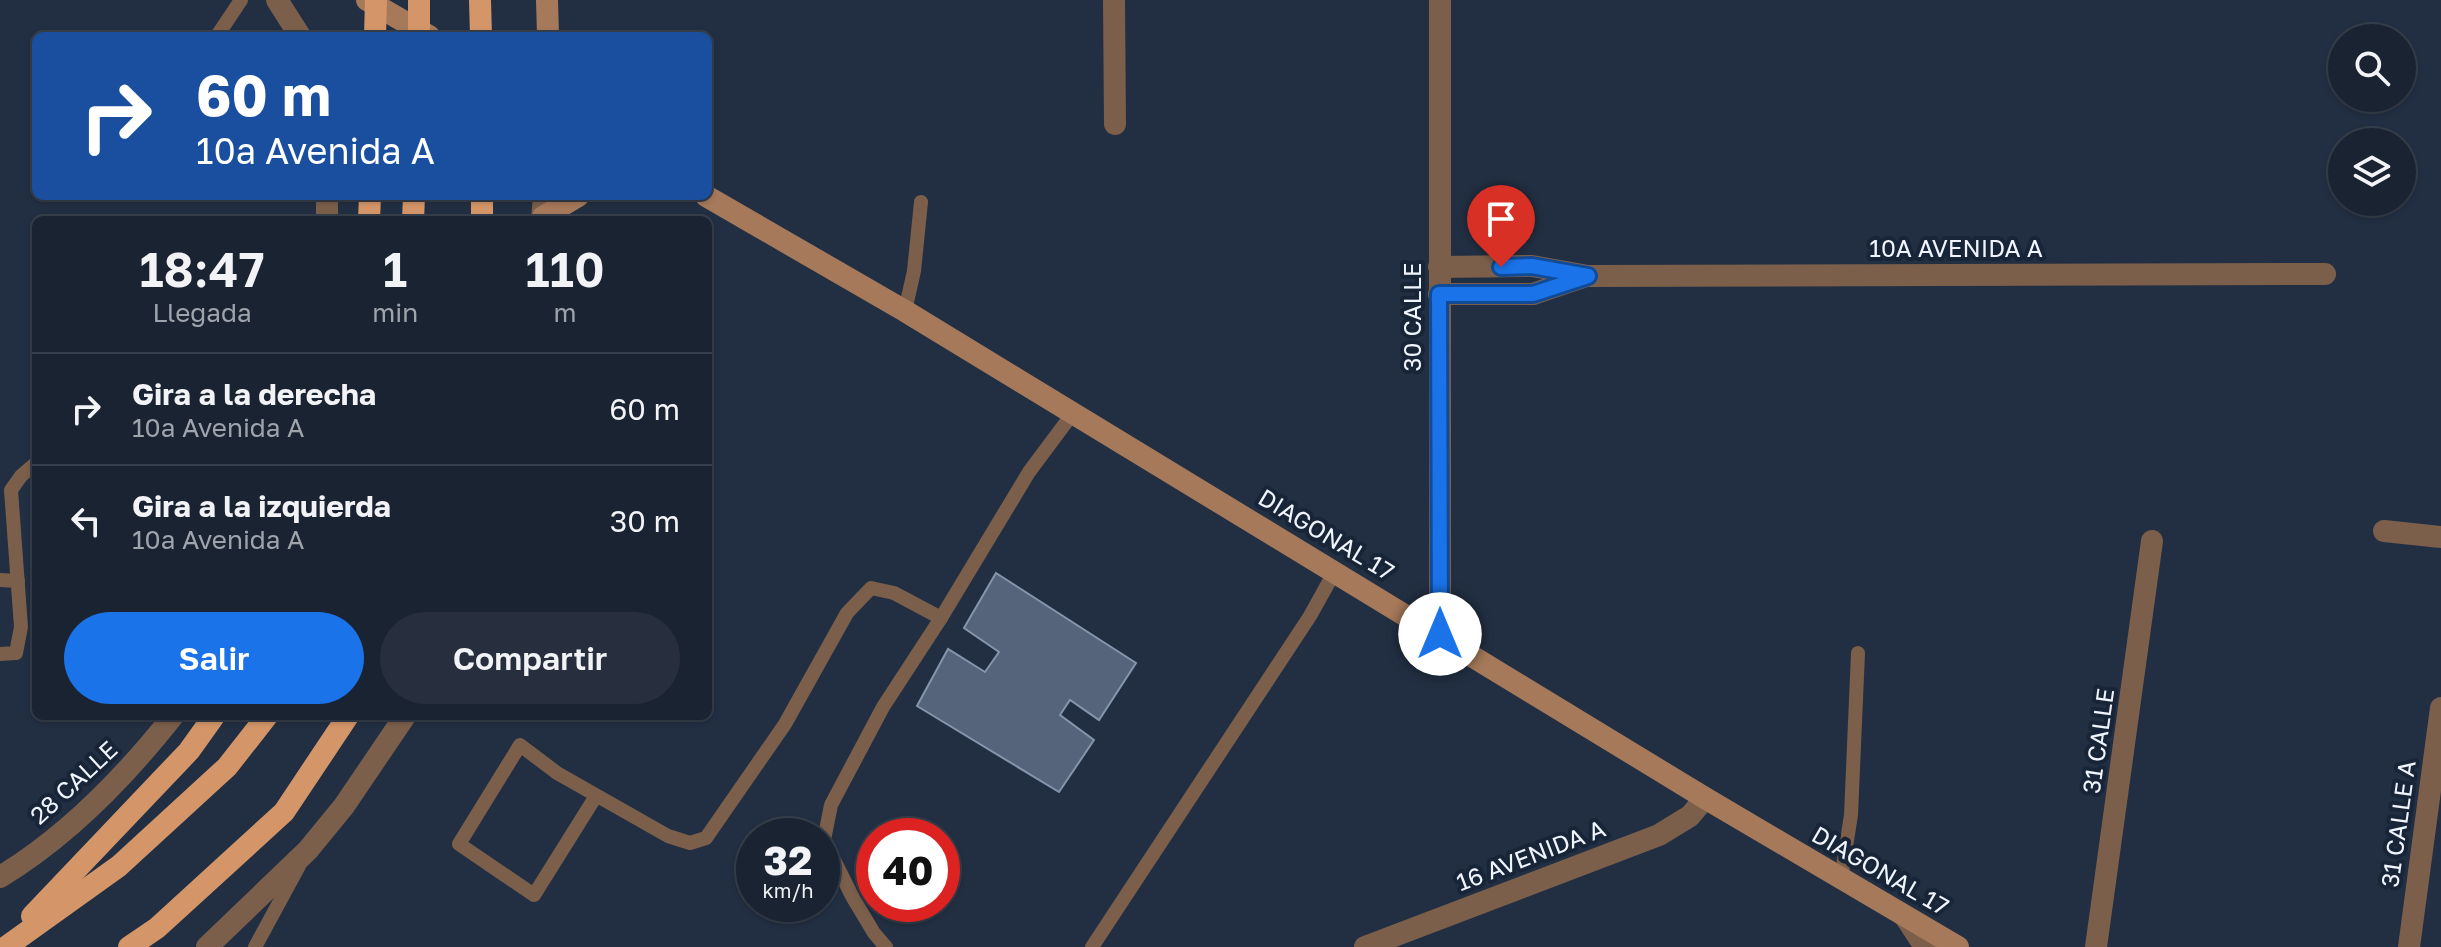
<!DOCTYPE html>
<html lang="es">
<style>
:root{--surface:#1a2332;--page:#272f3e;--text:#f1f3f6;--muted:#9fa4ac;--line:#38404d;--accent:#1a73e8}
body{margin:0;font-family:"Golos Text",sans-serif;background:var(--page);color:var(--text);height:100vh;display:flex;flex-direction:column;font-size:30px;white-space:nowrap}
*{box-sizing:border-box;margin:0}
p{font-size:26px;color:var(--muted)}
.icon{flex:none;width:44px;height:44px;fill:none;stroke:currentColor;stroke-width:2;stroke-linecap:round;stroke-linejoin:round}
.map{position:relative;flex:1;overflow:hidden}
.panel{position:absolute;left:32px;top:216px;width:680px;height:504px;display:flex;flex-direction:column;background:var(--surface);border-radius:12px;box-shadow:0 2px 6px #0004,0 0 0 2px var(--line)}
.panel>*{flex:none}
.guide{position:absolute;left:32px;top:32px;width:680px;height:168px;border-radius:12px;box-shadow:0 2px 6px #0004,0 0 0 2px var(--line);background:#1a4fa0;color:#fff;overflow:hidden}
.controls{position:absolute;left:2328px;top:24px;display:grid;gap:16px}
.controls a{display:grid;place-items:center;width:88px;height:88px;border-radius:50%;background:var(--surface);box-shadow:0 2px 6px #0004,0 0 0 2px var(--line);font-size:40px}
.speed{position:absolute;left:736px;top:818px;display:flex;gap:16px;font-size:40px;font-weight:700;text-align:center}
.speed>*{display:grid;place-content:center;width:104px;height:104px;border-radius:50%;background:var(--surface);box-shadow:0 2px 6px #0004,0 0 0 2px var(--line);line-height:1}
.speed small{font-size:20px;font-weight:400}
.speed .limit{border:12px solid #d22;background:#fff;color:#111}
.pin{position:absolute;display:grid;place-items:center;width:68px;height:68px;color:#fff;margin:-82px -34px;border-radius:50% 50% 50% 0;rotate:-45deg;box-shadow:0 0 8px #0007}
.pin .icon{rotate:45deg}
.me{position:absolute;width:88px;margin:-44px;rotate:0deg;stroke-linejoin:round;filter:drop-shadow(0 0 6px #0008)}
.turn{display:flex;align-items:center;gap:28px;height:168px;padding:0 32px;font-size:36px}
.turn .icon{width:104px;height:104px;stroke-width:2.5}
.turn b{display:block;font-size:56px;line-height:68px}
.eta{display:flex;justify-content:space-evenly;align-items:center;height:136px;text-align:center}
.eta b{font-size:48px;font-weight:600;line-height:56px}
.primary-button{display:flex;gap:16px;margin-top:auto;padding:16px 32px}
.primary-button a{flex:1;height:92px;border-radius:48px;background:var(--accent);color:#fff;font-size:32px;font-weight:600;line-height:92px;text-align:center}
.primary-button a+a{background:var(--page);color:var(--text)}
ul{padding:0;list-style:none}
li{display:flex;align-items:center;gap:24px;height:112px;padding:0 32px;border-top:2px solid var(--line)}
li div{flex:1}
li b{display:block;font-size:30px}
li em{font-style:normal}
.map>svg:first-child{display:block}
</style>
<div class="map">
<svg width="2441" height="947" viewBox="0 0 2441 947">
<rect width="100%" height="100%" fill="#222f42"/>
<!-- building -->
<polygon fill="#55647a" stroke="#8595ac" stroke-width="2" points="996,573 1136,663 1099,720 1070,700 1060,715 1094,740 1059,792 917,706 948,649 985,672 999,652 964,628"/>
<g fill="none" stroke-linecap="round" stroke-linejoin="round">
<!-- service -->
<g stroke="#7b5f4b" stroke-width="14">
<polyline points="217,36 241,0"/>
<polyline points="905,311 914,271 921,202"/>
<polyline points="0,580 18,581"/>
<polyline points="0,654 16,653 21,627 11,490 21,476 36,463"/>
<polyline points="596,796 534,895 459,844 520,745 557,773 668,836 690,843 706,838 785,724 847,613 871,588 894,593 941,618"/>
<polyline points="1841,879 1851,815 1858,653"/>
<polyline points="255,947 299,866"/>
<polyline points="886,947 874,933 853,898 824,840 831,805 883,707 941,618 1029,472 1073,413"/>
<polyline points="1092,947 1310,616 1335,571"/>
</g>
<!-- minor -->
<g stroke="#7b5f4b" stroke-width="22">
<polyline points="1114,0 1115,124"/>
<polyline points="1439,267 1532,266 1588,276 2325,274"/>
<polyline points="1439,294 1533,294 1583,277"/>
<polyline points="2384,531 2441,537"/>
<polyline points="1365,947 1659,835 1690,816 1705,798"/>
<polyline points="2096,947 2152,541"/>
<polyline points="2409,947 2441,708"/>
</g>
<!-- tertiary -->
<g stroke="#7b5f4b" stroke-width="22">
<polyline points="277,0 300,36"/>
<polyline points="327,196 327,220"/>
<polyline points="542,220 544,196"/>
<polyline points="1440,634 1440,0"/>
<path d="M0,877C68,836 124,778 173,716"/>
<polyline points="1906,918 1925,947"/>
<polyline points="207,947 308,850 344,806 405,716"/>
</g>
<!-- secondary -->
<g stroke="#a5795a" stroke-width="22">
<polyline points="367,0 429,36"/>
<polyline points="547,0 548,36"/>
<polyline points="706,196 905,311 1705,798 1958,947"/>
<polyline points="543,217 578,196"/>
</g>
<!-- trunk -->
<g stroke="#d49668" stroke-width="22">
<polyline points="480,0 481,36"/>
<polyline points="375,36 376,0"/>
<polyline points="419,36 419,0"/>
<polyline points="369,220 370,196"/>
<polyline points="413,220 414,196"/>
<polyline points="482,220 482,196"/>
<polyline points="32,916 189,751 214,716"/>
<polyline points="6,947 119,866 227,767 267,716"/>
<polyline points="129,947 157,928 284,812 348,716"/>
</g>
</g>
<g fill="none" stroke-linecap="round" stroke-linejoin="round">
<!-- route casing -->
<g stroke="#114b97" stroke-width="20">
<polyline id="route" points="1440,634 1439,294 1533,294 1588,276 1532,266 1501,267"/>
</g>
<!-- route -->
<use href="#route" stroke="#1a73e8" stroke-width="14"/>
</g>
<g text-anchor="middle" stroke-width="8" stroke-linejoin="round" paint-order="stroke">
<!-- street labels -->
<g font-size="24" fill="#f0f5fd" stroke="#182538">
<text x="1956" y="257">10A AVENIDA A</text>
<text transform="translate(1413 317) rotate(-90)" y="8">30 CALLE</text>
<text transform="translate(1326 535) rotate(31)" y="8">DIAGONAL 17</text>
<text transform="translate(2099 741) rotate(-82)" y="8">31 CALLE</text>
<text transform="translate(74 783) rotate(-43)" y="8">28 CALLE</text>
<text transform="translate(2399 824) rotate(-82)" y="8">31 CALLE A</text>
<text transform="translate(1531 856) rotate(-21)" y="8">16 AVENIDA A</text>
<text transform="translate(1880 871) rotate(30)" y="8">DIAGONAL 17</text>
</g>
</g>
</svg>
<div class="controls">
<a><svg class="icon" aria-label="search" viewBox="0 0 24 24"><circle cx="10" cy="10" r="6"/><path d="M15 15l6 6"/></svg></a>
<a><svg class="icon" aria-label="layers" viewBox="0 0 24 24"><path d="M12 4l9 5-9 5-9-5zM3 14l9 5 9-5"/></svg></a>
</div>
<div class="speed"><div>32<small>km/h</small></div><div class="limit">40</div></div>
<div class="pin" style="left:1501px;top:267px;background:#d93025"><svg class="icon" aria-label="arrive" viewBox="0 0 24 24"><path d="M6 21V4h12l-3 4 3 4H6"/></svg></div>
<svg class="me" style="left:1440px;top:634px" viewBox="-20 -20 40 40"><circle r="19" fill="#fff"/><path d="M0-13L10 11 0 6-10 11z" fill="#1a73e8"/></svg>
<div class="guide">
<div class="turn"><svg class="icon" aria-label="right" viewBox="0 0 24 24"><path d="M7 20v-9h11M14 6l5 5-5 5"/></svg><div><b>60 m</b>10a Avenida A</div></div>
</div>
<section class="panel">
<div class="eta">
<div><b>18:47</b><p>Llegada</p></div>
<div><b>1</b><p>min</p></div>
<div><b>110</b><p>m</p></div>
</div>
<ul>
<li><svg class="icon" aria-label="right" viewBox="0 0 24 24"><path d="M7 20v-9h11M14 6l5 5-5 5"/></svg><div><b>Gira a la derecha</b><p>10a Avenida A</p></div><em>60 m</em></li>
<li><svg class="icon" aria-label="left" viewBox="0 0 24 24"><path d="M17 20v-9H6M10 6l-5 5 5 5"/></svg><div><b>Gira a la izquierda</b><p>10a Avenida A</p></div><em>30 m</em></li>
</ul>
<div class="primary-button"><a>Salir</a><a>Compartir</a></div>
</section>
</div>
